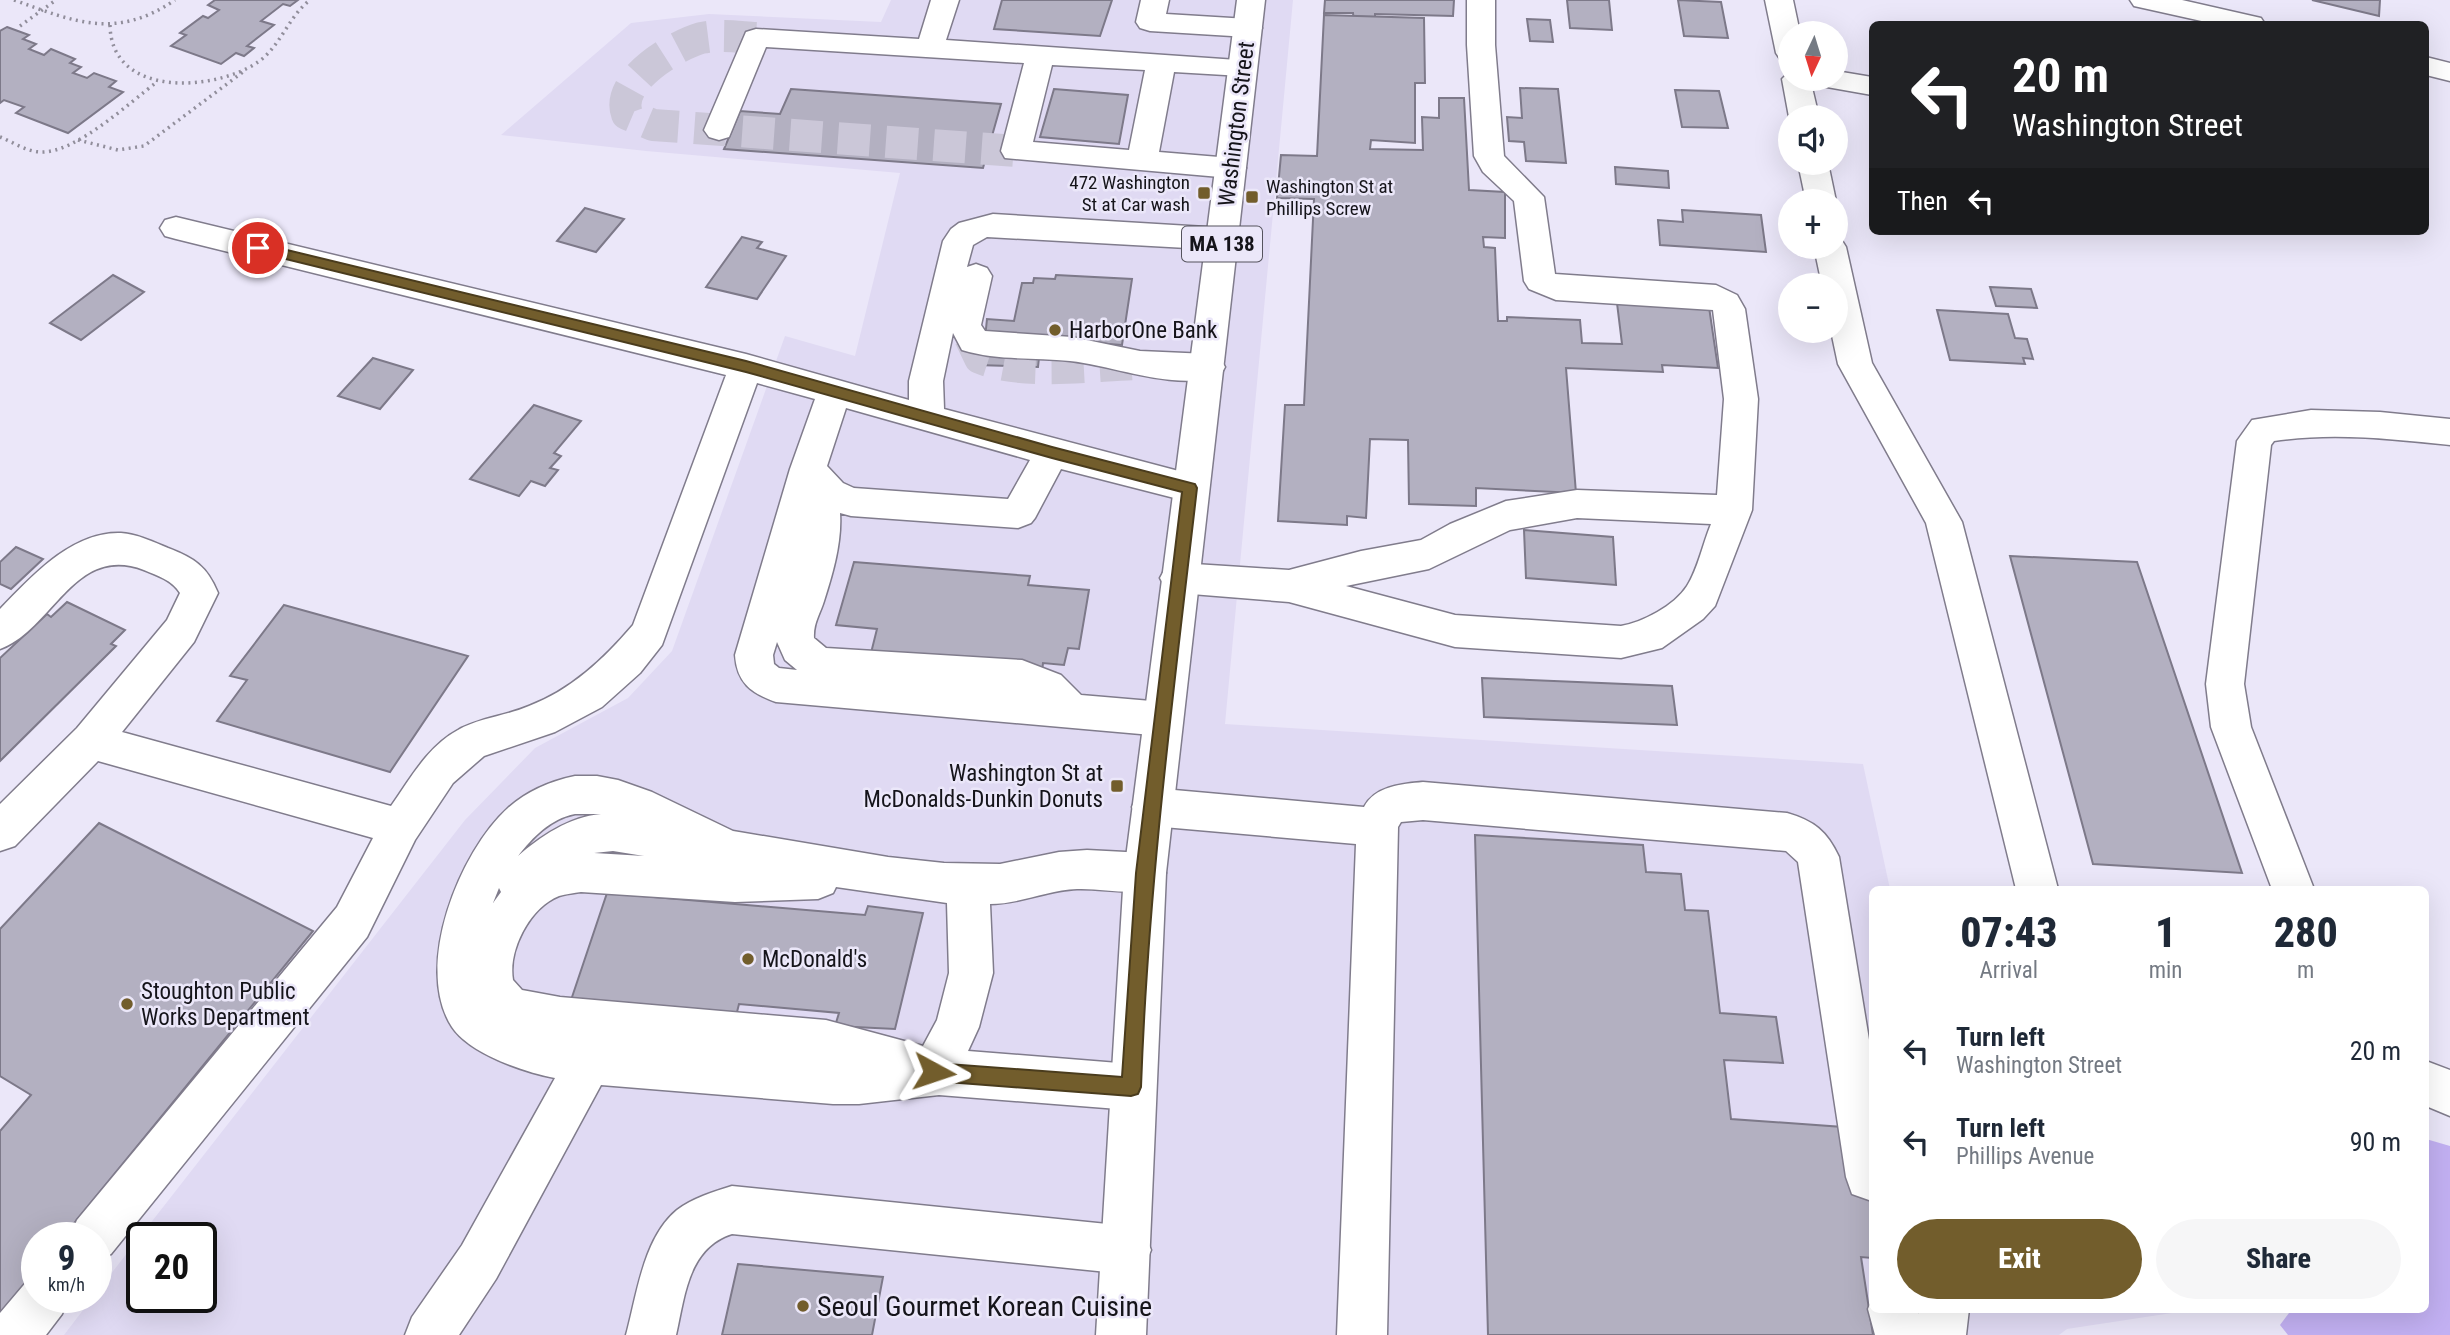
<!DOCTYPE html>
<meta charset="utf-8">
<style>
:root{--surface:#fff;--page:#f6f6f7;--text:#1f2937;--muted:#747a83;--accent:#725d2c}
body{margin:0;font-family:"Roboto Condensed",sans-serif;background:var(--page);color:var(--text);height:100vh;display:flex;flex-direction:column;font-size:26px;white-space:nowrap}
*{box-sizing:border-box;margin:0}
p{font-size:23px;color:var(--muted)}
.icon{flex:none;width:38px;height:38px;fill:none;stroke:currentColor;stroke-width:2;stroke-linecap:round;stroke-linejoin:round}
.map{position:relative;flex:1;overflow:hidden}
.side{position:absolute;left:1869px;top:886px;width:560px;height:427px;display:flex;flex-direction:column;background:var(--surface);border-radius:10px;box-shadow:0 7px 28px #0002}
.side>*{flex:none}
.top-card{position:absolute;left:1869px;top:21px;width:560px;height:214px;border-radius:10px;box-shadow:0 7px 28px #0002;background:#202124;color:#fff;overflow:hidden}
.needle{width:46px;rotate:184deg}
.controls{position:absolute;left:1778px;top:21px;display:grid;gap:14px}
.controls a{display:grid;place-items:center;width:70px;height:70px;border-radius:50%;background:var(--surface);box-shadow:0 7px 28px #0002;font-size:35px}
.speed{position:absolute;left:21px;top:1222px;display:flex;gap:14px;font-size:35px;font-weight:700;text-align:center}
.speed>*{display:grid;place-content:center;width:91px;height:91px;border-radius:50%;background:var(--surface);box-shadow:0 7px 28px #0002;line-height:1}
.speed small{font-size:18px;font-weight:400}
.speed .limit{border:4px solid #111;border-radius:10px;background:#fff;color:#111}
.pin{position:absolute;display:grid;place-items:center;width:60px;height:60px;color:#fff;margin:-30px;border:4px solid #fff;border-radius:50%;box-shadow:0 2px 7px #0007}
.me{position:absolute;width:77px;margin:-38px;rotate:95deg;stroke-linejoin:round;filter:drop-shadow(0 0 5px #0008)}
.turn{display:flex;align-items:center;gap:24px;height:147px;padding:0 28px;font-size:32px}
.turn .icon{width:91px;height:91px;stroke-width:2.5}
.turn b{display:block;font-size:49px;line-height:60px}
.then{display:flex;align-items:center;height:66px;padding:0 28px;background:#0003;gap:14px;font-size:26px}
.eta{display:flex;justify-content:space-evenly;align-items:center;height:119px;text-align:center}
.eta b{font-size:42px;font-weight:800;line-height:49px}
.button{display:flex;gap:14px;margin-top:auto;padding:14px 28px}
.button a{flex:1;height:80px;border-radius:42px;background:var(--accent);color:#fff;font-size:28px;font-weight:800;line-height:80px;text-align:center}
.button a+a{background:var(--page);color:var(--text)}
ul{padding:0;list-style:none}
li{display:flex;align-items:center;gap:21px;height:91px;padding:0 28px}
li div{flex:1}
li b{display:block;font-size:26px}
li em{font-style:normal}
.map>svg:first-child{display:block}
</style>
<div class="map">
<svg width="2450" height="1335" viewBox="0 0 2450 1335">
<rect width="100%" height="100%" fill="#ebe7f9"/>
<!-- built -->
<path fill="#e0daf3" fill-rule="evenodd" d="M891,0H1293L1225,724L1863,764L1890,889H1872V1309H2198L2067,1329L2059,1335H64L93,1297H96V1293L465,820L535,748L628,698L672,651L785,336L855,356L900,173L646,151L501,135L631,23L709,14L881,22ZM142,1237H201V1297H142Z"/>
<!-- forest -->
<polygon fill="#c2b0f2" points="2426,1139 2450,1146 2450,1335 2288,1335 2280,1325 2292,1309 2426,1309"/>
<!-- building -->
<g fill="#b3b0c1" stroke="#7d7989" stroke-width="2">
<polygon points="215,0 298,0 290,6 283,4 261,21 274,25 247,46 254,48 244,56 236,53 221,64 171,46 186,35 180,33 203,16 208,18 219,10 208,5"/>
<polygon points="1002,0 1112,0 1100,36 994,29"/>
<polygon points="1325,0 1454,0 1453,16 1375,14 1375,24 1354,23 1353,13 1324,13"/>
<polygon points="1567,0 1609,0 1612,30 1570,28"/>
<polygon points="1678,0 1721,2 1728,38 1684,36"/>
<polygon points="2312,0 2380,0 2379,16"/>
<polygon points="1324,15 1424,18 1425,83 1415,83 1415,143 1371,140 1370,149 1423,150 1422,117 1439,118 1439,98 1464,98 1469,190 1505,192 1505,238 1483,237 1484,247 1495,248 1498,321 1507,321 1507,317 1580,320 1582,343 1622,344 1617,303 1709,307 1718,368 1662,365 1663,372 1566,368 1576,493 1476,488 1476,506 1409,504 1408,440 1370,439 1366,518 1347,516 1347,525 1278,521 1285,405 1304,405 1314,199 1277,198 1281,155 1317,156"/>
<polygon points="1527,19 1550,20 1553,42 1530,41"/>
<polygon points="7,27 29,35 23,39 36,44 29,49 44,55 51,49 75,59 70,63 81,67 73,73 87,78 94,73 116,81 109,87 123,92 68,133 16,113 24,107 4,100 0,103 0,31"/>
<polygon points="1520,88 1558,89 1566,163 1526,161 1524,142 1509,141 1507,117 1522,118"/>
<polygon points="791,89 1001,104 983,168 724,149 740,111 780,114"/>
<polygon points="1054,89 1128,95 1119,144 1040,137"/>
<polygon points="1675,90 1719,91 1728,128 1682,127"/>
<polygon points="1615,167 1668,171 1669,188 1616,184"/>
<polygon points="585,208 624,219 596,252 557,241"/>
<polygon points="1682,210 1761,215 1766,252 1660,245 1658,220 1683,222"/>
<polygon points="742,237 762,242 757,248 786,256 757,299 706,287"/>
<polygon points="113,275 144,292 81,340 50,323"/>
<polygon points="1056,275 1132,279 1122,345 1041,339 1038,367 977,365 984,348 987,319 1014,321 1022,283 1033,283 1034,278 1055,279"/>
<polygon points="1990,287 2031,289 2037,308 1996,306"/>
<polygon points="1937,310 2008,314 2015,338 2027,339 2033,359 2023,358 2025,364 1950,360"/>
<polygon points="373,358 413,370 380,409 338,396"/>
<polygon points="534,405 581,421 554,453 561,456 550,468 558,470 545,486 531,481 519,496 470,479"/>
<polygon points="1524,530 1613,537 1616,585 1526,578"/>
<polygon points="16,547 43,559 11,589 0,584 0,562"/>
<polygon points="2010,556 2137,562 2242,873 2093,864"/>
<polygon points="854,562 1030,576 1028,585 1089,590 1079,649 1068,648 1064,665 1043,663 1042,672 870,657 877,629 836,625"/>
<polygon points="67,602 125,630 111,644 116,646 0,761 0,658 47,614 51,617"/>
<polygon points="284,605 468,656 390,772 217,721 247,680 230,676"/>
<polygon points="1482,678 1672,686 1677,725 1484,717"/>
<polygon points="99,823 313,931 63,1237 37,1237 37,1270 0,1315 0,1131 31,1095 0,1076 0,929"/>
<polygon points="1475,835 1643,845 1646,872 1681,874 1685,910 1708,911 1720,1013 1776,1017 1783,1063 1724,1060 1731,1119 1843,1127 1851,1176 1872,1178 1872,1258 1861,1257 1873,1335 1488,1335"/>
<polygon points="607,893 865,915 868,906 923,913 895,1029 835,1026 839,1013 739,1004 735,1020 569,1006"/>
<polygon points="738,1264 883,1277 872,1335 722,1335"/>
</g>
<g fill="none" stroke-linecap="round" stroke-linejoin="round">
<!-- minor-tunnel -->
<g stroke="#cbc7d8" stroke-width="32" stroke-dasharray="32 16" stroke-linecap="butt">
<path d="M756,38C738,37 719,34 701,38C674,46 615,81 627,114L653,125L1016,151"/>
<path d="M970,337L980,358C1024,376 1093,365 1140,364"/>
</g>
<!-- minor casing -->
<g stroke="#807c8c" stroke-width="3">
<g id="minor">
<path d="M931,0H959L946,40L1252,61L1256,67L1252,73L1242,76L1174,72L1159,152L1231,158L1242,161L1246,168L1242,175L1231,178L1005,158L1001,151L1024,63L766,47L729,137L719,140L709,137L704,130L746,32L756,29L919,39ZM1052,65L1145,70L1129,150L1033,142Z"/>
<polygon points="1141,0 1169,0 1166,14 1248,19 1258,22 1262,28 1258,34 1248,37 1150,31 1140,28 1136,22"/>
<path d="M1467,0H1495V45L1504,156L1544,197L1555,274L1716,285L1737,295L1745,309L1758,399L1752,510L1715,606L1703,619L1662,648L1621,658L1455,647L1289,602L1179,593L1166,589L1160,578L1166,567L1179,563L1289,570L1361,551L1421,540L1450,524L1506,501L1577,490L1717,495L1724,399L1713,310L1556,300L1529,289L1524,281L1514,201L1483,172L1474,156L1467,45ZM1577,518L1711,524C1703,543 1698,569 1687,586C1674,606 1643,622 1621,626L1455,615L1346,586L1429,569L1510,530Z"/>
<polygon points="1765,0 1793,0 1800,33 1790,33 1790,62 1780,59 1776,53"/>
<polygon points="2130,0 2182,0 2261,18 2265,24 2215,24 2134,6"/>
<polygon points="2426,57 2450,63 2450,81 2426,75"/>
<polygon points="1790,71 1790,79 1810,79 1819,117 1789,117 1782,79"/>
<polygon points="1836,71 1872,77 1872,95 1821,86 1817,79 1836,79"/>
<polygon points="1798,163 1828,163 1836,201 1836,202 1806,201"/>
<path d="M993,214L1223,228L1234,231L1239,239L1234,247L1223,250L987,237L973,245L967,267L976,264L987,268L992,276L981,325L985,331L1072,337L1140,351L1208,354L1220,358L1225,367L1220,376C1173,391 1116,366 1070,361C1034,357 998,361 962,350L953,333L943,381L944,409L1190,474L1203,478L1208,488L1203,498L1190,502L1061,469L1035,518L1031,523L1018,528L851,516L840,513C842,542 833,573 824,601C820,614 813,624 814,638L826,648L1022,660L1061,675L1081,695L1163,702L1177,707L1183,719L1177,731L1163,736L776,702C751,693 737,683 735,655L790,469L815,399L757,383L662,645L640,673L602,707L555,732L484,756L453,783L415,840L367,937L111,1254L96,1260V1237H70L77,1220L337,907L373,838L98,761L15,846L0,851V804L77,728L167,620L180,593C172,580 158,576 144,570C74,543 53,630 0,649V609C31,577 72,531 121,533C137,534 154,542 168,548C194,558 207,566 218,593L194,642L122,732L391,806C410,779 428,746 458,730C479,718 506,716 529,706C571,690 604,659 633,625L726,375L176,239L165,236L160,228L165,220L176,217L746,354L909,400V381L943,241L951,229L959,223ZM846,408L1030,460L1008,499L854,488L843,483L827,466ZM777,642L785,660L797,670L779,668L774,664L773,655Z"/>
<polygon points="1836,238 1841,239 1846,247 1872,363 1962,522 2058,889 2016,889 1926,523 1838,364 1831,331 1836,331 1836,285 1822,285 1814,247 1836,247"/>
<path d="M2311,410L2380,412L2450,419V445C2392,439 2333,432 2274,441L2271,445L2244,684L2251,727L2314,889H2272L2211,727L2206,684L2237,441L2252,420Z"/>
<path d="M575,776H597L618,780L652,792L733,831L888,857L944,863L1000,864L1059,852L1087,850L1145,853L1160,859L1166,873L1160,887C1134,897 1105,888 1077,889C1048,890 1020,904 990,904L993,973L979,1027L968,1051L1131,1064L1147,1071L1154,1087L1147,1103L1131,1110L939,1095L859,1104H833L601,1085L496,1279L459,1335H405L412,1317L462,1245L555,1078C524,1072 470,1054 452,1027C413,967 460,851 508,808C527,791 551,781 575,776ZM575,814H601C569,817 541,836 518,856C533,837 550,819 575,814ZM613,851L644,856L594,853ZM836,887L947,903L949,973L937,1020L923,1046L826,1020L560,997L522,990L513,980C508,951 529,908 559,896C566,894 574,893 581,892L735,902L818,899L833,893ZM499,888L501,892L493,903Z"/>
<path d="M1423,782L1787,813C1814,821 1827,831 1839,857L1872,1058V1199L1869,1200L1852,1194L1846,1177L1798,862L1786,851L1423,820L1401,822L1398,827L1387,1335H1337L1356,844L1152,826L1138,820L1132,807L1138,794L1152,788L1364,807C1375,786 1401,784 1423,782Z"/>
<polygon points="2426,1061 2450,1070 2450,1116 2426,1106"/>
<path d="M732,1186L1127,1226L1144,1233L1151,1250L1144,1267L1127,1274L732,1234C688,1248 685,1296 676,1335H626C637,1295 643,1238 677,1210C693,1198 713,1192 732,1186Z"/>
<polygon points="37,1276 37,1297 69,1297 62,1314 46,1335 0,1335 0,1313 28,1280"/>
<polygon points="1872,1299 1872,1309 1918,1309 1919,1314 1919,1309 1969,1309 1966,1335 1875,1335 1868,1309"/>
</g>
</g>
<!-- major casing -->
<g stroke="#807c8c" stroke-width="3">
<polygon id="major" points="1237,0 1265,0 1166,873 1146,1335 1096,1335 1124,873"/>
</g>
<!-- path -->
<g stroke="#918e9b" stroke-width="3.5" stroke-dasharray="2 4.5" stroke-linecap="butt">
<path d="M14,0C75,22 116,40 175,0"/>
<path d="M110,25C111,98 214,92 258,62C281,46 288,17 310,0"/>
<polyline points="20,26 56,0"/>
<path d="M0,137C13,142 27,152 41,152C76,153 129,103 157,82"/>
<polyline points="78,140 118,150 144,146 243,72"/>
</g>
<!-- minor -->
<use href="#minor" fill="#fff" fill-rule="evenodd"/>
<!-- major -->
<use href="#major" fill="#fff" fill-rule="evenodd"/>
</g>
<!-- route -->
<path fill="#725d2c" stroke="#4a3c1d" stroke-width="2" d="M258,243L746,361L1052,447L1195,484L1197,488C1174,687 1148,886 1141,1087L1138,1094L1131,1096L934,1081L928,1079L925,1072L928,1065L934,1063L1122,1077L1136,873L1182,492L1052,458L746,372L253,251L251,248Z"/>
<!-- markers -->
<g fill="#725d2c" stroke="#ebe7f9" stroke-width="2.5">
<rect x="1197" y="186" width="14" height="14" rx="3.5"/>
<rect x="1245" y="190" width="14" height="14" rx="3.5"/>
<circle cx="1055" cy="330" r="7"/>
<rect x="1110" y="779" width="14" height="14" rx="3.5"/>
<circle cx="748" cy="959" r="7"/>
<circle cx="127" cy="1004" r="7"/>
<circle cx="803" cy="1306" r="7"/>
</g>
<g text-anchor="middle" stroke-width="5" stroke-linejoin="round" paint-order="stroke">
<!-- far-poi labels -->
<g font-size="19" fill="#15141a" stroke="#ebe7f9" text-anchor="end">
<text x="1190" y="189">472 Washington<tspan x="1190" dy="22">St at Car wash</tspan></text>
<text x="1266" y="193" text-anchor="start">Washington St at<tspan x="1266" dy="22">Phillips Screw</tspan></text>
</g>
<!-- shield labels -->
<rect fill="#ebe7f9" stroke="#55535d" stroke-width="2" x="1182" y="226.5" width="80" height="35" rx="5"/>
<g font-size="21" font-weight="bold" fill="#15141a">
<text x="1222" y="251">MA 138</text>
</g>
<!-- street labels -->
<g font-size="23" fill="#15141a" stroke="#ebe7f9">
<text transform="translate(1236 124) rotate(-83)" y="8">Washington Street</text>
</g>
<!-- poi labels -->
<g font-size="23" fill="#15141a" stroke="#ebe7f9" text-anchor="start">
<text x="1069" y="338">HarborOne Bank</text>
<text x="1103" y="781" text-anchor="end">Washington St at<tspan x="1103" dy="26">McDonalds-Dunkin Donuts</tspan></text>
<text x="762" y="967">McDonald's</text>
<text x="141" y="999">Stoughton Public<tspan x="141" dy="26">Works Department</tspan></text>
</g>
<!-- near-poi labels -->
<g font-size="28" fill="#15141a" stroke="#ebe7f9" text-anchor="start">
<text x="817" y="1316">Seoul Gourmet Korean Cuisine</text>
</g>
</g>
</svg>
<div class="controls">
<a><svg class="needle" viewBox="-14 -14 28 28"><path d="M0-13l5 13h-10z" fill="#e53935"/><path d="M0 13l5-13h-10z" fill="#747a83"/></svg></a>
<a><svg class="icon" aria-label="sound" viewBox="0 0 24 24"><path d="M4 9h4l5-4v14l-5-4H4zM17 9q2 3 0 6"/></svg></a>
<a>+</a>
<a>−</a>
</div>
<div class="speed"><div>9<small>km/h</small></div><div class="limit">20</div></div>
<div class="pin" style="left:258px;top:248px;background:#d93025"><svg class="icon" aria-label="arrive" viewBox="0 0 24 24"><path d="M6 21V4h12l-3 4 3 4H6"/></svg></div>
<svg class="me" style="left:934px;top:1072px" viewBox="-20 -20 40 40"><path d="M0-17L14 15 0 8-14 15z" fill="#725d2c" stroke="#fff" stroke-width="4"/></svg>
<div class="top-card">
<div class="turn"><svg class="icon" aria-label="left" viewBox="0 0 24 24"><path d="M17 20v-9H6M10 6l-5 5 5 5"/></svg><div><b>20 m</b>Washington Street</div></div>
<div class="then">Then<svg class="icon" aria-label="left" viewBox="0 0 24 24"><path d="M17 20v-9H6M10 6l-5 5 5 5"/></svg></div>
</div>
<section class="side">
<div class="eta">
<div><b>07:43</b><p>Arrival</p></div>
<div><b>1</b><p>min</p></div>
<div><b>280</b><p>m</p></div>
</div>
<ul>
<li><svg class="icon" aria-label="left" viewBox="0 0 24 24"><path d="M17 20v-9H6M10 6l-5 5 5 5"/></svg><div><b>Turn left</b><p>Washington Street</p></div><em>20 m</em></li>
<li><svg class="icon" aria-label="left" viewBox="0 0 24 24"><path d="M17 20v-9H6M10 6l-5 5 5 5"/></svg><div><b>Turn left</b><p>Phillips Avenue</p></div><em>90 m</em></li>
</ul>
<div class="button"><a>Exit</a><a>Share</a></div>
</section>
</div>
